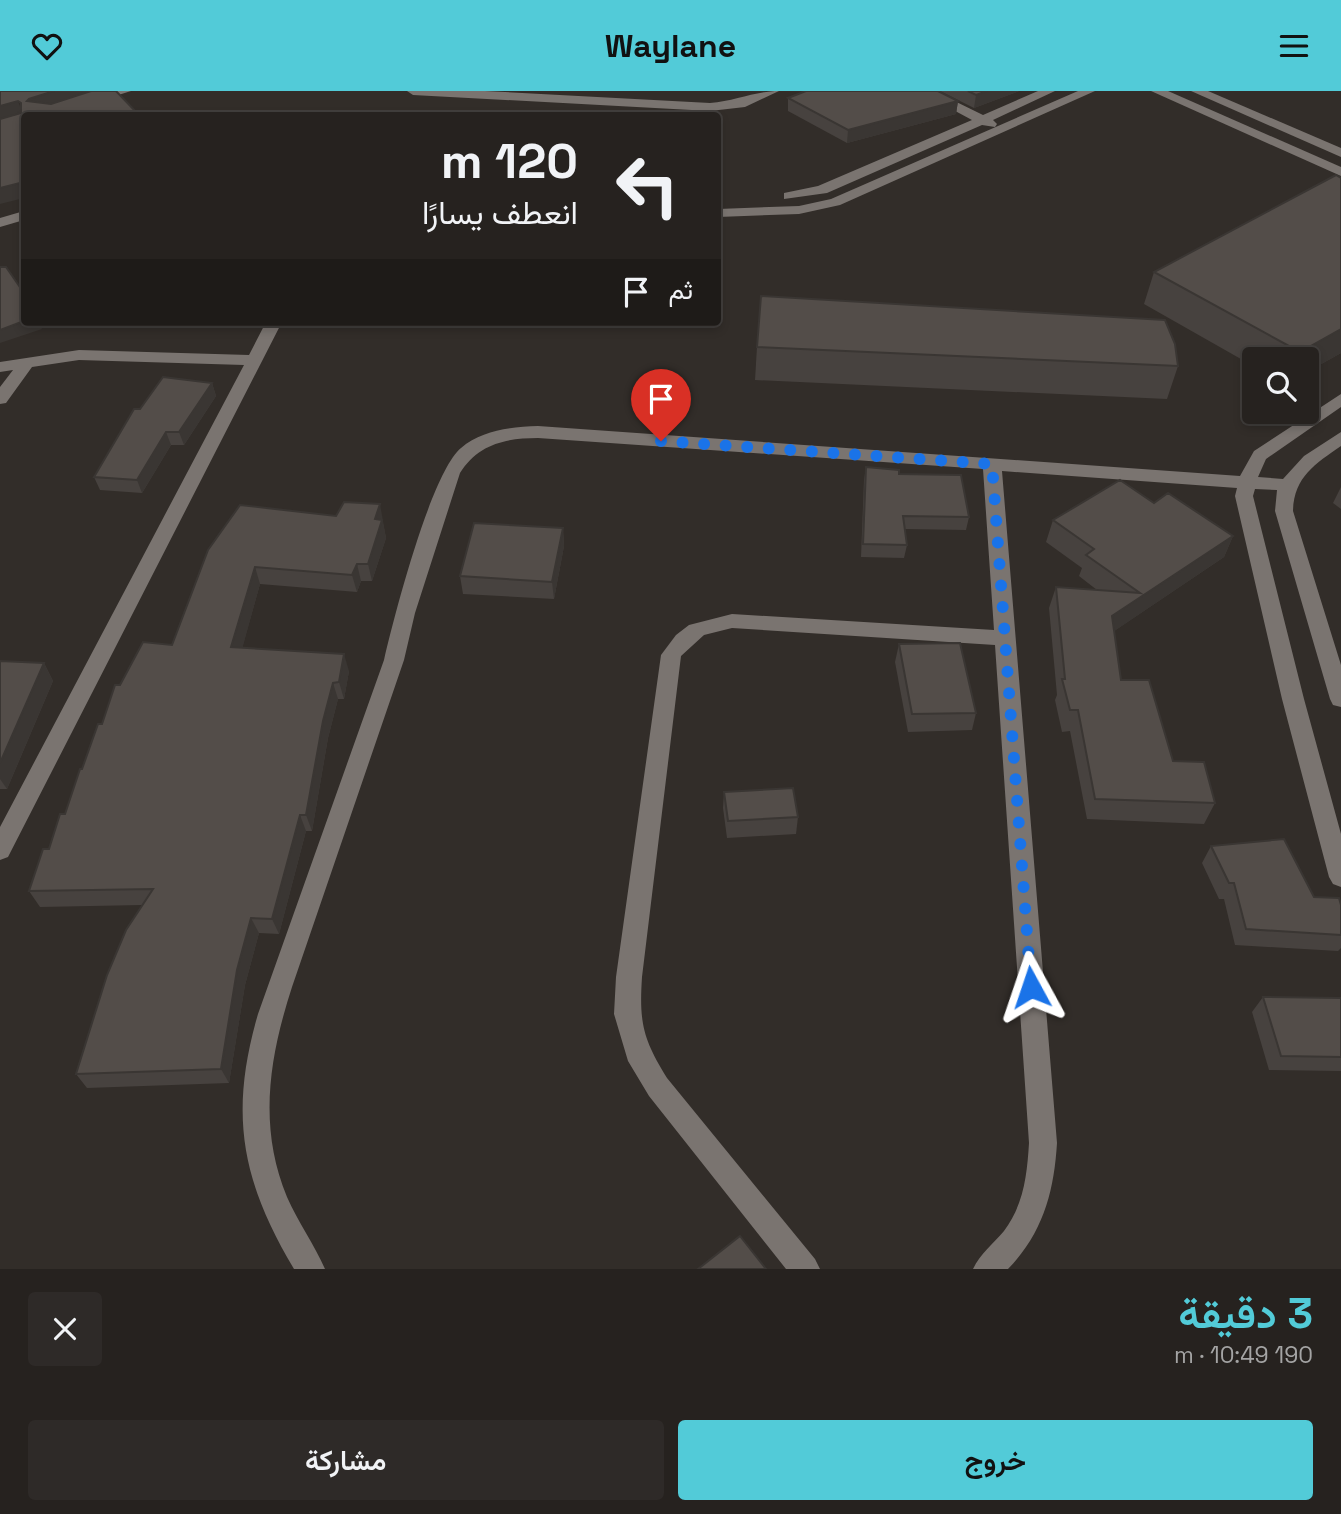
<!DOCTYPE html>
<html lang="ar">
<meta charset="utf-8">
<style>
:root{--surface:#26221f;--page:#2e2a28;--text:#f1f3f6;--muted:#a4a4a4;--line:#423f3d;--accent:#52cbd8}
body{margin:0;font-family:"Space Grotesk",Vazirmatn,sans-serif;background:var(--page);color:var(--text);direction:rtl;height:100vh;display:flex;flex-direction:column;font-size:26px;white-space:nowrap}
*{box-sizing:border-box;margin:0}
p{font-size:23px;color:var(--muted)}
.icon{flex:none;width:38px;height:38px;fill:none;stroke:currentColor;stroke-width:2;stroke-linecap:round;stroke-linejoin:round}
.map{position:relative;height:1178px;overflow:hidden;direction:ltr}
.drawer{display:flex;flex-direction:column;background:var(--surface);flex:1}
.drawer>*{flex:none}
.hud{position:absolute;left:21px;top:21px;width:700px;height:214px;border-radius:7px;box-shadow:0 4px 10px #0003,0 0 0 2px var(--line);direction:rtl;background:#26221f;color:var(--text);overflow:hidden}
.controls{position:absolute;left:1242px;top:256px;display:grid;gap:14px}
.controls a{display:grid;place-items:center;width:77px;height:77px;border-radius:7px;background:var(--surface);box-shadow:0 4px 10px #0003,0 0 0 2px var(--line);font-size:35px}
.pin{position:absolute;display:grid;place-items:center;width:60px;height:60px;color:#fff;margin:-72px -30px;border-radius:50% 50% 50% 0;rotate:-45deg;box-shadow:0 0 7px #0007}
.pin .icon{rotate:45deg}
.me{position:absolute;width:77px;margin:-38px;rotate:355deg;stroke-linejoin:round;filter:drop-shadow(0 0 5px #0008)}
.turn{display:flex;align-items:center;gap:24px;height:147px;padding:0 28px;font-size:32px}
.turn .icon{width:91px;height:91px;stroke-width:2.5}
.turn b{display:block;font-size:49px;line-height:60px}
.then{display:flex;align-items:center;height:66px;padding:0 28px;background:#0003;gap:14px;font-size:26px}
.round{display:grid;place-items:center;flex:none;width:74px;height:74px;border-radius:7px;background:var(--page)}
.overview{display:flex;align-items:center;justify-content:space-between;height:119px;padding:0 28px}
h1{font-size:42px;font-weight:600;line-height:52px;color:var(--accent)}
.primary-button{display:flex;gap:14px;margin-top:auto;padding:14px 28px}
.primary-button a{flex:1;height:80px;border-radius:7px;background:var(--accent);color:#111;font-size:28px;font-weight:600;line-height:80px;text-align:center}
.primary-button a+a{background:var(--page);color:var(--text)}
header{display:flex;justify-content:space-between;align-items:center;height:91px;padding:0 28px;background:var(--accent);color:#111;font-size:32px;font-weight:600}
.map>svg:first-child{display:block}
</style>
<header><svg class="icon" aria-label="menu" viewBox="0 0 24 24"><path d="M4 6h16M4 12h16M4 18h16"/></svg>Waylane<svg class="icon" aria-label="heart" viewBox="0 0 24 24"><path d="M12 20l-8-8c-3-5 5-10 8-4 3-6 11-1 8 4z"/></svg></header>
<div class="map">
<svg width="1341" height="1178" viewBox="0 0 1341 1178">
<rect width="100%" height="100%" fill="#322d29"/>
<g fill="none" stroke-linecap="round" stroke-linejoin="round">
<!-- minor -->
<g fill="#7a7470" fill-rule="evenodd">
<polygon points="111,0 131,0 55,24 35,24"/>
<path d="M407,0H485L710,12C735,10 756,0 779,0L745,16L710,20L413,4Z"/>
<polygon points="918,0 934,0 983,24 1038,0 1055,0 993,29 997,33 995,36 982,34 827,102 784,108 784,102 818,95 972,29"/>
<polygon points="1078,0 1095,0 840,114 799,123 718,126 718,118 799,115 831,108"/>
<polygon points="1151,0 1168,0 1341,76 1341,85"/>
<polygon points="1191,0 1208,0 1341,57 1341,66"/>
<polygon points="24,120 24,129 0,136 0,127"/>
<polygon points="266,231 282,231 8,766 0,769 0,736 244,274 79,269 32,276 6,312 0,313 0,296 13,279 0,281 0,271 79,259 249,264"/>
<path d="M1341,303V316L1266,368L1258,386L1283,388L1304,365L1341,341V355C1315,373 1294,386 1293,420L1341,574V616L1333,614L1330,608L1275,420L1277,399L1255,398L1253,405L1304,608L1341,743V796L1333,793L1329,786L1282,608L1235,405L1237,397L1002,380L1057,1052C1054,1101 1043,1142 1008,1178H973C980,1163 993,1153 1004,1140C1024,1113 1027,1084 1029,1052L995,554L732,537L704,544L681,565L642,886C639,932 643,948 667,987L815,1168L820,1178H786L649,1005L628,970L614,923L616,886L661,564L676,544L689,534L732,523L994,539L983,378L538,347C506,347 478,353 460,382L415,522L404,569L292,896C269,967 258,1036 287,1106C298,1131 314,1153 325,1178H294C241,1089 229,1023 258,923L384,569C394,526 431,382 461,357C482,339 512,336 538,335L1240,385L1254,360Z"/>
</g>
</g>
<!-- wall -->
<g fill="#47423f">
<polygon points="940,0 1019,0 974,17"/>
<polygon points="788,7 958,10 956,23 847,52 788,20"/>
<polygon points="1341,87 1341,262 1307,281 1307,268 1255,268 1255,276 1144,213 1154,181"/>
<polygon points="757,256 1178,275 1167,308 755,289"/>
<polygon points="212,292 216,305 184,354 171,354 142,402 100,399 94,386 140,318"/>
<polygon points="866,376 899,383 969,426 966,439 905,438 907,454 904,467 861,466 864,389"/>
<polygon points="1341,396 1341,418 1333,412"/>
<polygon points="1154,412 1233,445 1224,466 1114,540 1121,589 1173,670 1215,712 1204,733 1087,728 1070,640 1062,641 1055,609 1057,604 1049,517 1056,496 1097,499 1079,485 1082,477 1046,451 1053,429"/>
<polygon points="383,430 383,432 386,447 372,490 361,490 357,501 260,493 242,557 349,580 344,608 338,608 328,647 312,740 306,740 279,843 259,842 245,894 229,992 87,997 76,983 142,814 40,816 29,800 65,723 82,678 120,594 172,554 208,459"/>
<polygon points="563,437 564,455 554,508 463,503 460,485"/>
<polygon points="899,553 976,622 972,639 908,641 895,571"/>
<polygon points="0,570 44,572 53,590 7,698 0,698"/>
<polygon points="724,701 798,726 796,743 727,747 723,717"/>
<polygon points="1211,755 1314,806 1341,814 1341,857 1338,860 1235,854 1224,808 1219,808 1202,772"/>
<polygon points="1263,906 1341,907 1341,980 1269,979 1252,921"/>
</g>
<!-- shaded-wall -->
<g fill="#3a3633">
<polygon points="54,0 102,0 32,24 27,10 29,8"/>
<polygon points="987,0 1019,0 974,17 976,4"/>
<polygon points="18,10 23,23 0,30 0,15"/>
<polygon points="958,10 956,23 847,52 848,39"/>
<polygon points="24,91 24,107 0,113 0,97"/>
<polygon points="24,231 39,231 42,238 0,252 0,239"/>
<polygon points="1341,238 1341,262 1307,281 1307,268 1297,268 1300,261"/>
<polygon points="212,292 216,305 184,354 179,341"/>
<polygon points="166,341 171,354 142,402 137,389"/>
<polygon points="380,413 386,447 372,490 368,473 375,428"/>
<polygon points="563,437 564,455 554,508 552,491"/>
<polygon points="1233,445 1224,466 1104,547 1112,525"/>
<polygon points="357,473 361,490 357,501 352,484"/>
<polygon points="255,476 260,493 238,573 231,556"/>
<polygon points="344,563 349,580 344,608 339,591"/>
<polygon points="44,572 53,590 7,698 0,688 0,672"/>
<polygon points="333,592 338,608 328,647 312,740 306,724 323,630"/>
<polygon points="300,724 306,740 279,843 272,828"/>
<polygon points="251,827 259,842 245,894 229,992 221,978 237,879"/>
</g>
<!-- building -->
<g fill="#534d49" stroke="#3a3633" stroke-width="2">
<polygon points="0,0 54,0 29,8 27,10 51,13 91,0 116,0 139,24 24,24 24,91 0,97 0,28 21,22 21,12 18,10 0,15"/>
<polygon points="806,0 938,0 958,10 848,39 788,7"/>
<polygon points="968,0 987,0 976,4"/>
<polygon points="1336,84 1341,87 1341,238 1300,261 1154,181"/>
<polygon points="0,176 6,176 24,202 24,230 0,239"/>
<polygon points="761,205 1165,229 1175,253 1178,275 757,256"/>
<polygon points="163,286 212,292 179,341 166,341 137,389 94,386 134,318 140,318"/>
<polygon points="866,376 899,379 899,383 961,384 969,426 903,425 907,454 863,453"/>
<polygon points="1120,389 1154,412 1168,402 1233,445 1112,525 1121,589 1149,589 1173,670 1204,671 1215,712 1095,708 1078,619 1070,619 1062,588 1065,588 1056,496 1140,502 1086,464 1094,458 1053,429"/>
<polygon points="344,411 380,413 375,428 382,429 368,473 357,473 352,484 255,476 231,556 344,563 339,591 333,592 323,630 306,724 300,724 272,828 251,827 237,879 221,978 76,983 107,884 126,839 153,798 29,800 43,758 49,758 60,723 65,723 80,678 82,678 98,633 102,633 115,594 120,594 143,551 172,554 208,459 240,414 336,425"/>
<polygon points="474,432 563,437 552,491 460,485"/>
<polygon points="960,552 976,622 912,623 899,553"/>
<polygon points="0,570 44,572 0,672"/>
<polygon points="793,697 798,726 728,730 724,701"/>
<polygon points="1284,748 1314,806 1339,807 1341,814 1341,844 1246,838 1234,792 1229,792 1211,755"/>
<polygon points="1263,906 1341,907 1341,966 1281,965"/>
<polygon points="740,1145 766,1178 698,1178"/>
</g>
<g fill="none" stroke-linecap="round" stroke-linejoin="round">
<!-- route -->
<polyline stroke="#1a73e8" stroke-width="12" stroke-dasharray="0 21.6" points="661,350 992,373 1031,896"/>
</g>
</svg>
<div class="controls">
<a><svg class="icon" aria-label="search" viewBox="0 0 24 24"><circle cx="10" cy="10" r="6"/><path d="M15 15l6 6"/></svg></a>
</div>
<div class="pin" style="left:661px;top:350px;background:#d93025"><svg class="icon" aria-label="arrive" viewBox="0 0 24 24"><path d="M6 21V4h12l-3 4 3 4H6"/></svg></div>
<svg class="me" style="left:1031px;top:896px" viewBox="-20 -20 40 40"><path d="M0-17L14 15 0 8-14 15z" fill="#1a73e8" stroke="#fff" stroke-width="4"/></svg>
<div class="hud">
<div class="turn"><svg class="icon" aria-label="left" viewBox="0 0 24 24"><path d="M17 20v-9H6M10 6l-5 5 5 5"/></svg><div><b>120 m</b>انعطف يسارًا</div></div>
<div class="then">ثم<svg class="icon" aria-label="arrive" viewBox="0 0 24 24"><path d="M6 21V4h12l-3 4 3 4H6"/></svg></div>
</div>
</div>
<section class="drawer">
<div class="overview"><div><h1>3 دقيقة</h1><p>190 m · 10:49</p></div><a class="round"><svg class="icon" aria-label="close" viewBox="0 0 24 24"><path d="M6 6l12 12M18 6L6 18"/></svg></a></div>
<div class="primary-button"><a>خروج</a><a>مشاركة</a></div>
</section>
